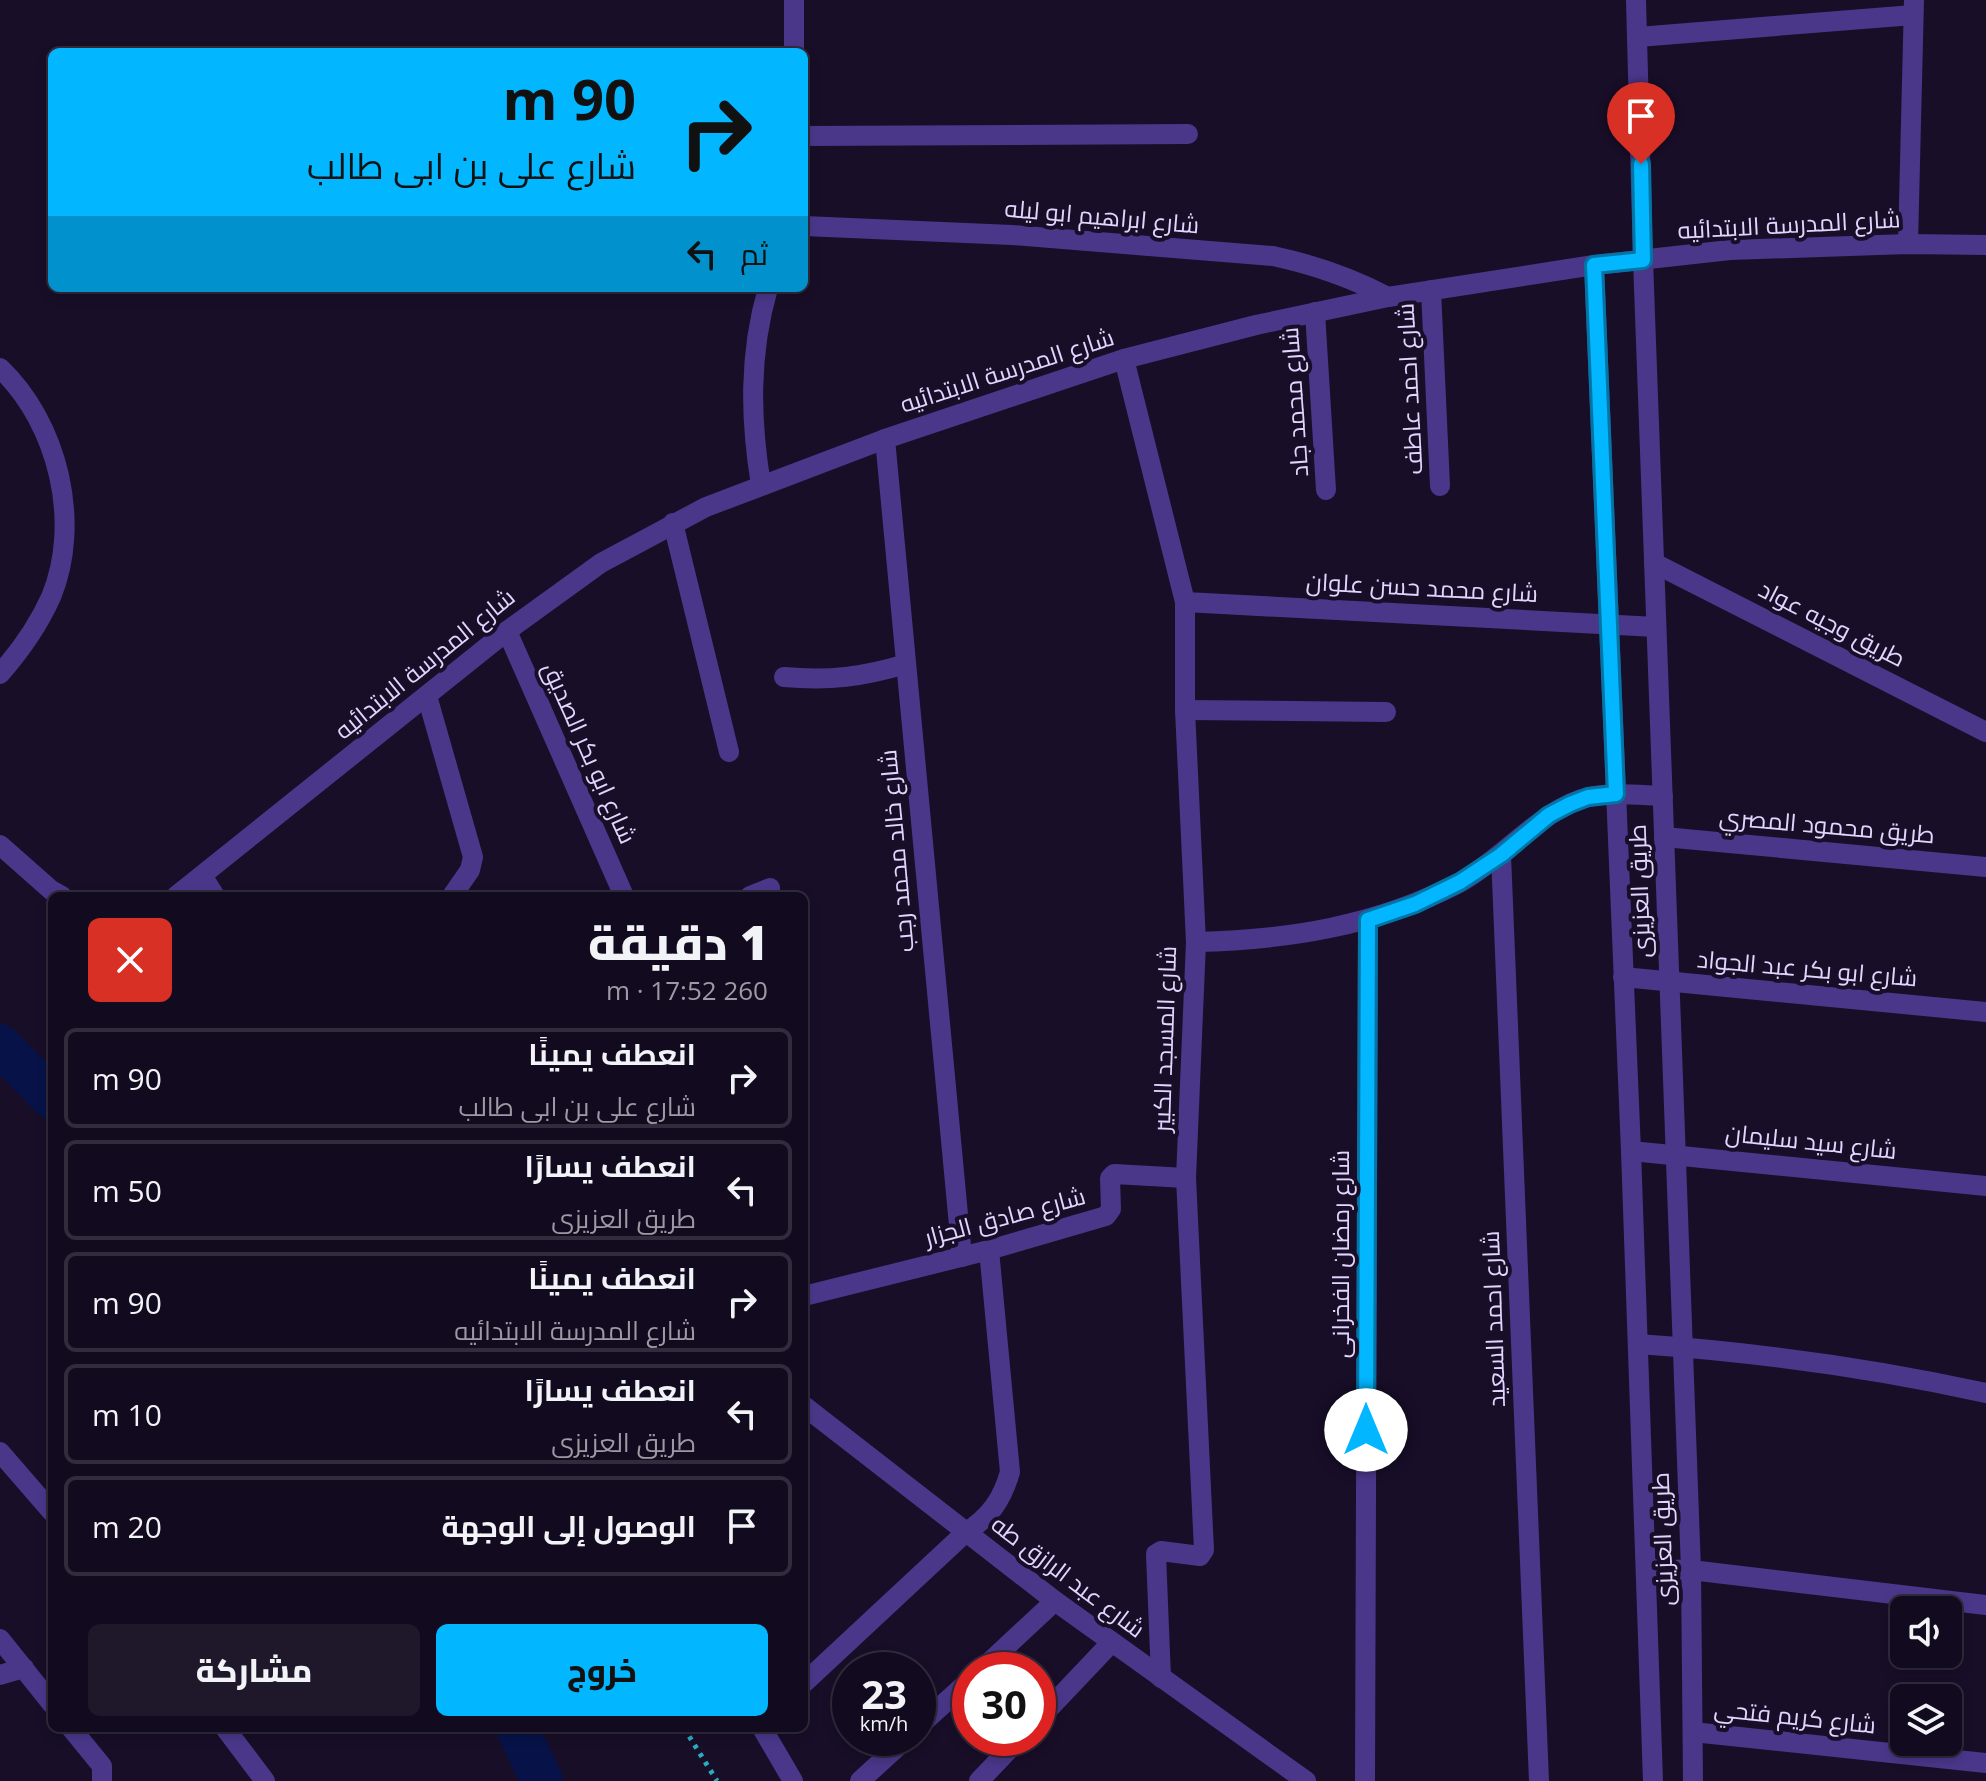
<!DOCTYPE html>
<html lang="ar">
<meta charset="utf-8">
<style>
:root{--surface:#120a1e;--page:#1f182b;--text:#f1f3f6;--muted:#9c9aa4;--line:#312b3c;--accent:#02b6ff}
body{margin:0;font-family:"Open Sans",Cairo,sans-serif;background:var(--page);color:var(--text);direction:rtl;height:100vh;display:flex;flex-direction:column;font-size:30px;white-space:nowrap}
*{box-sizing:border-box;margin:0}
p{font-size:26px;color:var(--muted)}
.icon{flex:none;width:44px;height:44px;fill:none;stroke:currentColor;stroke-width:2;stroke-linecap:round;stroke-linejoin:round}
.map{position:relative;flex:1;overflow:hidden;direction:ltr}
.panel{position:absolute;left:48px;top:892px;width:760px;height:840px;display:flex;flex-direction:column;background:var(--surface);border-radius:12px;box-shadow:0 4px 12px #0003,0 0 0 2px var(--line);direction:rtl}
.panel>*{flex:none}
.guide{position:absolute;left:48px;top:48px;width:760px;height:244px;border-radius:12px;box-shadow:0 4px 12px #0003,0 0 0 2px var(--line);direction:rtl;background:#02b6ff;color:#111;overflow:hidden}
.buttons{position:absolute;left:1890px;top:1596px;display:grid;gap:16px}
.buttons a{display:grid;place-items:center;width:72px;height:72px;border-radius:12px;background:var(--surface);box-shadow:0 4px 12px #0003,0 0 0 2px var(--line);font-size:40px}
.speed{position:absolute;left:832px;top:1652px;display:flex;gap:16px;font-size:40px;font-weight:700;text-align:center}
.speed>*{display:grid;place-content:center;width:104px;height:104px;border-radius:50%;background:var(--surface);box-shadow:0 4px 12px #0003,0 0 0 2px var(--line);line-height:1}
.speed small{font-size:20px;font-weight:400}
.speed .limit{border:12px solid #d22;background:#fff;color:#111}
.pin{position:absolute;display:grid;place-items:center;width:68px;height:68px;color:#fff;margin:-82px -34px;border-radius:50% 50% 50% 0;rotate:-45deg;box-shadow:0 0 8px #0007}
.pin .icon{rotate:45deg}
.me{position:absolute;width:88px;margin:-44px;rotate:0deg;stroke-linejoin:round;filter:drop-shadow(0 0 6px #0008)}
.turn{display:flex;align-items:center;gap:28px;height:168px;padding:0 40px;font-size:36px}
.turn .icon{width:104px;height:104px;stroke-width:2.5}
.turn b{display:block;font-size:56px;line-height:68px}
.then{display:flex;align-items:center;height:76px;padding:0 40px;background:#0003;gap:16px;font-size:30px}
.round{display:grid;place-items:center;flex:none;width:84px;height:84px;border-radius:12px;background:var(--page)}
.summary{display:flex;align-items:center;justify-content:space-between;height:136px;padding:0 40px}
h1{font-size:48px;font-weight:800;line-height:60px}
.button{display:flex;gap:16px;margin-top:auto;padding:16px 40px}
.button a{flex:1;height:92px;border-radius:12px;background:var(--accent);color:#111;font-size:32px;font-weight:800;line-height:92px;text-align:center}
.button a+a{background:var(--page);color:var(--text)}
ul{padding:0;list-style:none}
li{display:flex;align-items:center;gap:24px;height:100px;margin:0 16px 12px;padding:0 24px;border:4px solid var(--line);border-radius:12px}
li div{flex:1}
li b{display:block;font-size:30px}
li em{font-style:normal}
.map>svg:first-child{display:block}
</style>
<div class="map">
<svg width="1986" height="1781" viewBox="0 0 1986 1781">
<rect width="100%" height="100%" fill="#180e28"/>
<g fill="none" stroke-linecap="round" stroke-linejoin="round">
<!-- canal -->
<g stroke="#071348" stroke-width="42">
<polyline points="0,1045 52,1098"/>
<polyline points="517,1728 542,1781"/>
</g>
<!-- path -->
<polyline stroke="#29adc0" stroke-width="5" stroke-dasharray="4 6" stroke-linecap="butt" points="684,1728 717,1781"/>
<!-- minor -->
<g stroke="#4a378a" stroke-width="20">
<polyline points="1636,0 1643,260 1691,1570 1693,1781"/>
<polyline points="1638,37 1913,15"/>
<polyline points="794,52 794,0"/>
<polyline points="804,136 1188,134"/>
<path d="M804,226L1012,235L1273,256C1315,265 1350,277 1388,297"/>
<polyline points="1908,244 1914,0"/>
<polyline points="1594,265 1631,1151 1653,1781"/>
<polyline points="1431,290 1440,486"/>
<polyline points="1315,312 1326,490"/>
<polyline points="1124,359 1185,602 1185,710 1196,942 1186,1178 1204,1550 1200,1556 1161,1551 1156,1554 1161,1678"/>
<path d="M0,368C58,423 82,522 51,597C38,626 21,650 0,674"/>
<polyline points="885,439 962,1257"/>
<path d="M761,485C750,418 749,354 768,288"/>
<polyline points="673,523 729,752"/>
<polyline points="1654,563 1986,732"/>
<polyline points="1185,602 1656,627"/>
<polyline points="507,631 624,896"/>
<path d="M784,677C830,681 862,677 906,664"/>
<polyline points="427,696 473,857 470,870 452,896"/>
<polyline points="1185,710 1386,712"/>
<polyline points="1664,837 1986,867"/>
<polyline points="1501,855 1539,1781"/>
<polyline points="203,877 215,896"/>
<polyline points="750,896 770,888"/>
<path d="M1196,942C1287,940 1375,926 1457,884C1501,861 1543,807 1589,797C1613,792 1638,795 1663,796"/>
<polyline points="1623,977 1986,1012"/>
<polyline points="1631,1151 1986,1186"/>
<polyline points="804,1296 989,1250 1106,1216 1111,1209 1110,1178 1114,1174 1186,1178"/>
<path d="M1638,1344C1755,1352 1872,1368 1986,1393"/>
<polyline points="804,1406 1055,1601 1306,1781"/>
<polyline points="0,1452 52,1512"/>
<polyline points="1647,1569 1691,1570 1986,1605"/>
<polyline points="981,1670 1055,1601"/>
<polyline points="0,1675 24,1668"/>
<path d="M804,1683L965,1533C990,1517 1002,1500 1010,1472L989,1250"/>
<polyline points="1038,1720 1111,1643"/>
<polyline points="918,1727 970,1680"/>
<polyline points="225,1728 265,1781"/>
<polyline points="762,1728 793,1781"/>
<polyline points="1693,1732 1986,1763"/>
<polyline points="860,1781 907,1738"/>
<polyline points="979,1781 1020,1738"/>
<polyline points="1365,1781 1368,920"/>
</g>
<!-- tertiary -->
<g stroke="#4a378a" stroke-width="20">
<polyline points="0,845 51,890 62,896"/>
<polyline points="176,896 507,631 601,563 706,507 885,439 1124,359 1256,325 1388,297 1594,265 1730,250 1908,244 1986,245"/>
<polyline points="0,1639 52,1704"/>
<polyline points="71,1728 102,1766 102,1781"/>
</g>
</g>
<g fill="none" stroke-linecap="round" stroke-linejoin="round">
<!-- route casing -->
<g stroke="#0176a6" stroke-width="20">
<polyline id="route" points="1366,1430 1368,920 1415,904 1460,882 1501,855 1549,815 1570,804 1588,797 1616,794 1594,265 1643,260 1641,164"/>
</g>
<!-- route -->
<use href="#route" stroke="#02b6ff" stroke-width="14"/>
</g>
<g text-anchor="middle" stroke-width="8" stroke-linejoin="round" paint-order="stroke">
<!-- street labels -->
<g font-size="24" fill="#e2d6ff" stroke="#180e28">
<text transform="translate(1102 217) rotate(5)" y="8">شارع ابراهيم ابو ليله</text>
<text transform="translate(1789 225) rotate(-3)" y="8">شارع المدرسة الابتدائيه</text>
<text transform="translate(1007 371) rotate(-18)" y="8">شارع المدرسة الابتدائيه</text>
<text transform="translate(1410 389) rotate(-93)" y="8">شارع احمد عاطف</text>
<text transform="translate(1295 402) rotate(-94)" y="8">شارع محمد جاد</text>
<text transform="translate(1422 588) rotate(3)" y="8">شارع محمد حسن علوان</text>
<text transform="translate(1832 624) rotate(27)" y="8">طريق وجيه عواد</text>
<text transform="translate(425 664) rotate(-39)" y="8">شارع المدرسة الابتدائيه</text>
<text transform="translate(589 753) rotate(66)" y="8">شارع ابو بكر الصديق</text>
<text transform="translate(1827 826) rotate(5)" y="8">طريق محمود المصري</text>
<text transform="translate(897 851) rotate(-95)" y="8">شارع خالد محمد رجب</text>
<text transform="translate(1640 891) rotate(-92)" y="8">طريق العزيزى</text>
<text transform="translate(1807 969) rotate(5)" y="8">شارع ابو بكر عبد الجواد</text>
<text transform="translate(1165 1039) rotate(-88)" y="8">شارع المسجد الكبير</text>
<text transform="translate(1811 1142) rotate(6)" y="8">شارع سيد سليمان</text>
<text transform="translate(1005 1217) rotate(-15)" y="8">شارع صادق الجزار</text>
<text transform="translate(1341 1254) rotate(-90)" y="8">شارع رمضان الفخرانى</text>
<text transform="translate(1494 1319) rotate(-92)" y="8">شارع احمد السعيد</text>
<text transform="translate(1663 1539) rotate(-92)" y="8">طريق العزيزى</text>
<text transform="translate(1068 1577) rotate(37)" y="8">شارع عبد الرازق طه</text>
<text transform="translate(1795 1717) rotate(6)" y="8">شارع كريم فتحي</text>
</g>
</g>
</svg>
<div class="buttons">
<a><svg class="icon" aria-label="sound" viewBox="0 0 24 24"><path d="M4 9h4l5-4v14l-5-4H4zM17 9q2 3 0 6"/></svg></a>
<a><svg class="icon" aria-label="layers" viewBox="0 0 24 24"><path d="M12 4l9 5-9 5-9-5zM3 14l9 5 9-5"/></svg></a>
</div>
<div class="speed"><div>23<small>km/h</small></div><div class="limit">30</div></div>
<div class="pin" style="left:1641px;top:164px;background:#d93025"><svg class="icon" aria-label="arrive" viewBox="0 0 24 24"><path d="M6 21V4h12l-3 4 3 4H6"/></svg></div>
<svg class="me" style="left:1366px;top:1430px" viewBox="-20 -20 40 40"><circle r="19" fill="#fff"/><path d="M0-13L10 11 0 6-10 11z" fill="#02b6ff"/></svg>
<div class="guide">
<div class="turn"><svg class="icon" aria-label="right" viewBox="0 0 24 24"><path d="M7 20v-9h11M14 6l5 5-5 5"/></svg><div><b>90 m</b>شارع على بن ابى طالب</div></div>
<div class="then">ثم<svg class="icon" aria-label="left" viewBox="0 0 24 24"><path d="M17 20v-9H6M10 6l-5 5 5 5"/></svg></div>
</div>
<section class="panel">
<div class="summary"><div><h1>1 دقيقة</h1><p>260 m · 17:52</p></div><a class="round" style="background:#d93025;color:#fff"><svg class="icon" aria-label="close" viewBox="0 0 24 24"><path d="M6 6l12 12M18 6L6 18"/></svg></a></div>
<ul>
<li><svg class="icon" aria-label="right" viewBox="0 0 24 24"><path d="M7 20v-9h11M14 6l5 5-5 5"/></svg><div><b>انعطف يمينًا</b><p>شارع على بن ابى طالب</p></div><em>90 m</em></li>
<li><svg class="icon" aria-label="left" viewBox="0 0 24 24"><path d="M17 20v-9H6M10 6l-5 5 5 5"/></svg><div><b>انعطف يسارًا</b><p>طريق العزيزى</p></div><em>50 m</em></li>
<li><svg class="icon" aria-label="right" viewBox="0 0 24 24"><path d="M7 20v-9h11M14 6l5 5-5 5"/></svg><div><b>انعطف يمينًا</b><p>شارع المدرسة الابتدائيه</p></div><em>90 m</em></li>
<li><svg class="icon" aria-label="left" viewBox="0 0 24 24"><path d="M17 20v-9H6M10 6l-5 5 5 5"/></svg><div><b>انعطف يسارًا</b><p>طريق العزيزى</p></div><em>10 m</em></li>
<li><svg class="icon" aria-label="arrive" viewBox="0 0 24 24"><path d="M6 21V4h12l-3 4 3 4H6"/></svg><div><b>الوصول إلى الوجهة</b></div><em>20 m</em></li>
</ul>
<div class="button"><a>خروج</a><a>مشاركة</a></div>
</section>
</div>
